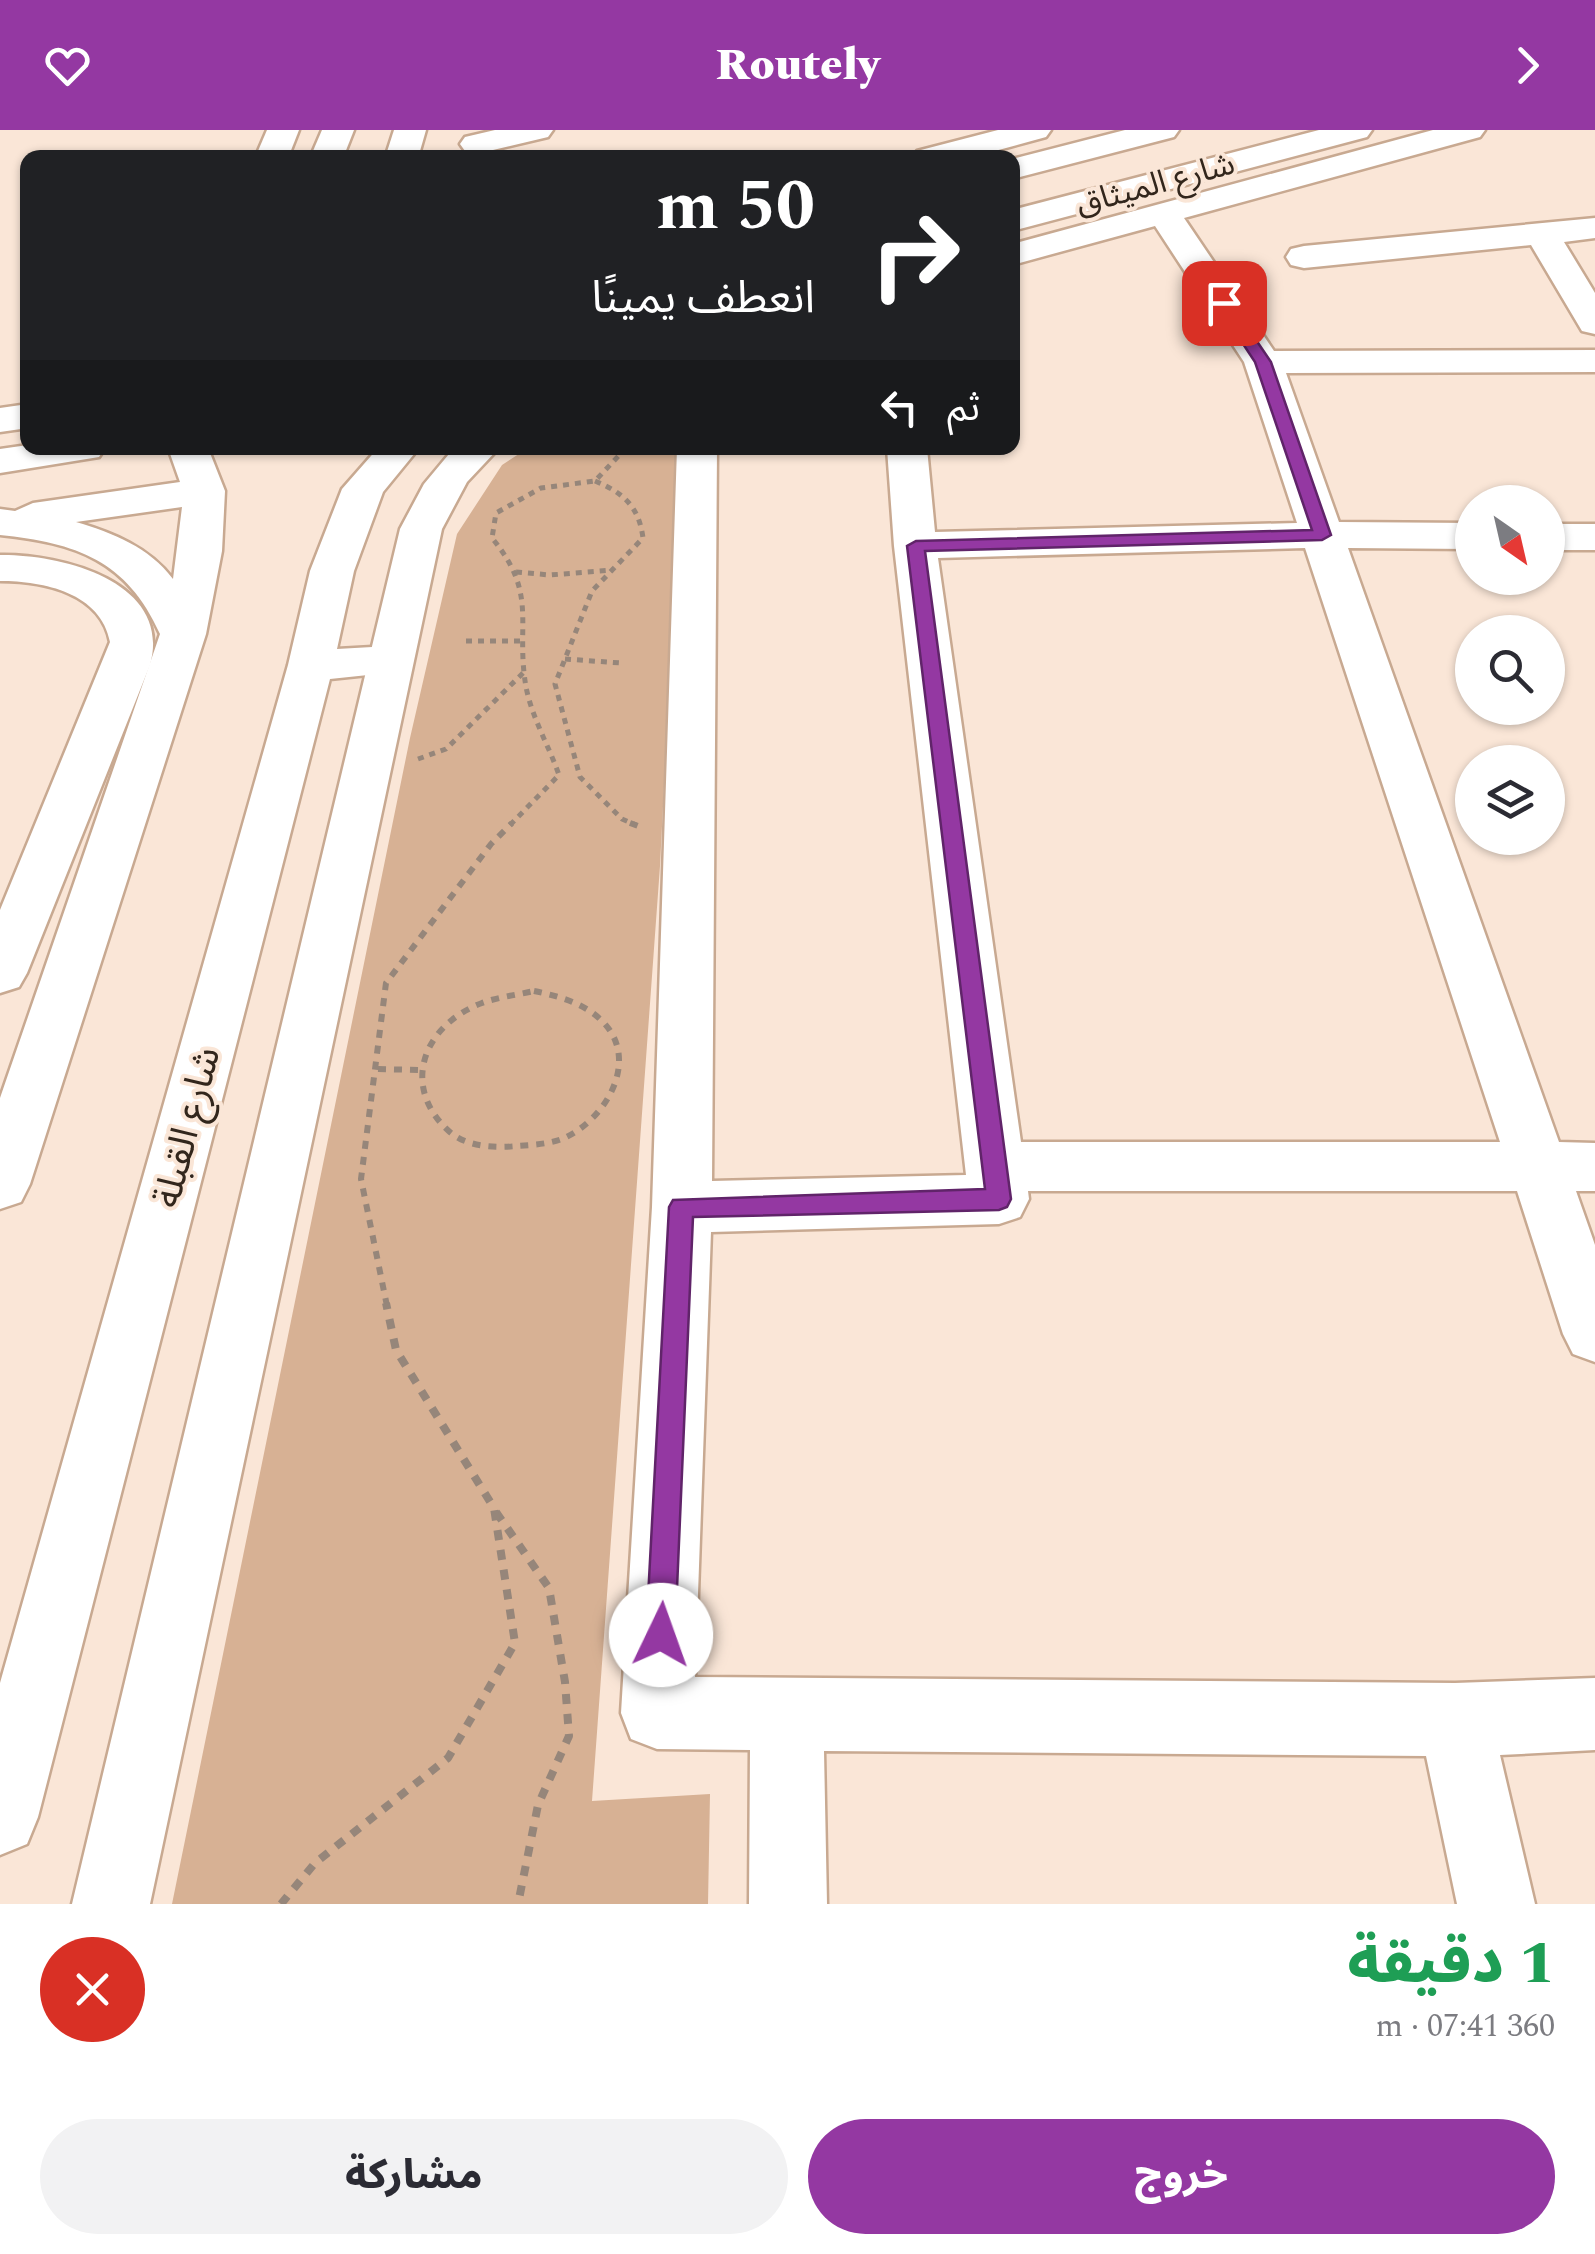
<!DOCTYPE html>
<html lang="ar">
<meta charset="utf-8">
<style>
:root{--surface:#fff;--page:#f2f2f3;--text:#2b2b33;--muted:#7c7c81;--accent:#9438a2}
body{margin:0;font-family:Spectral,"Noto Sans Arabic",serif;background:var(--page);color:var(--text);direction:rtl;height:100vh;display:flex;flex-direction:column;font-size:38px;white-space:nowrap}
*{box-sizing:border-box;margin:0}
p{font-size:32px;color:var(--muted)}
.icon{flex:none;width:55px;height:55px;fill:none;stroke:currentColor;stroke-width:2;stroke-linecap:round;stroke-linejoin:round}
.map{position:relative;height:1774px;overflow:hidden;direction:ltr}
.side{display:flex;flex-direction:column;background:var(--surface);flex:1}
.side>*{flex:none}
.guide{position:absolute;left:20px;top:20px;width:1000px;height:305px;border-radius:20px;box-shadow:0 2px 8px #0004;direction:rtl;background:#202124;color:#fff;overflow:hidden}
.needle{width:65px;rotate:146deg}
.tools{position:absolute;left:1455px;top:355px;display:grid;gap:20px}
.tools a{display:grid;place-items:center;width:110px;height:110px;border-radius:50%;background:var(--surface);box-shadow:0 2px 8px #0004;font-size:50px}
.pin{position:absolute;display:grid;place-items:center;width:85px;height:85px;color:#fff;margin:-42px;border-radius:20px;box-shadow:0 5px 15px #0006}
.me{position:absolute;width:110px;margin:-55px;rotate:3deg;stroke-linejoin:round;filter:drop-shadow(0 0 8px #0008)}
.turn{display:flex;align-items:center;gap:35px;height:210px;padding:0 40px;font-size:45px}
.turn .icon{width:130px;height:130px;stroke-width:2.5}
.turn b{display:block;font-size:70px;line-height:85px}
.then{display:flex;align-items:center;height:95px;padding:0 40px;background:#0003;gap:20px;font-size:38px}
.round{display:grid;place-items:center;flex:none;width:105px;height:105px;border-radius:52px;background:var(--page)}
.headline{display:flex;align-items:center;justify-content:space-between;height:170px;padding:0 40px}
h1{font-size:60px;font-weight:800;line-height:75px;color:#1e9e55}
.action{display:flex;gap:20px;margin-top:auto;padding:20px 40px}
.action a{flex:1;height:115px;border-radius:60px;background:var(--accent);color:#fff;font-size:40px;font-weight:800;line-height:115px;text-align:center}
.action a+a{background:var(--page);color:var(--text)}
header{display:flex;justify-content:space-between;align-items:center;height:130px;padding:0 40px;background:var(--accent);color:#fff;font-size:45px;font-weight:800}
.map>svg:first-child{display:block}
</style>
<header><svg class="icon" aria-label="forward" viewBox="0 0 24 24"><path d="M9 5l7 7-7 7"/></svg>Routely<svg class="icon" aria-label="heart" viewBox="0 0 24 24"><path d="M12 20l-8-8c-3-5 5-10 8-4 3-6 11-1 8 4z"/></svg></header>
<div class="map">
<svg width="1595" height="1774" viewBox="0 0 1595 1774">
<rect width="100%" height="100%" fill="#fae6d7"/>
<!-- green -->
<polygon fill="#d7b194" points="528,318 681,318 660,736 592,1671 710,1664 708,1774 172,1774 410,608 457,404 502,335"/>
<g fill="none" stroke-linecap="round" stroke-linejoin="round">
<!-- minor casing -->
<g stroke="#c8a991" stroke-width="5">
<g id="minor">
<polygon points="267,0 299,0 288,28 255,28"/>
<polygon points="495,0 553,0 548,7 476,24 465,21 460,14 465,7"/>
<polygon points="998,0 1051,0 1046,7 969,28 913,28 917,21"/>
<path d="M1433,0H1485L1480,7L1184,88L1274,221L1595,220V242L1286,243L1339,392L1472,393V419L1348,418L1559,1012L1595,1013V1061H1576L1595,1115V1232L1573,1224L1563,1204L1517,1061H1028L1029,1069L1020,1087L999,1094L711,1102L695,1547L1455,1553L1595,1548V1620L1500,1625L1535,1774H1457L1426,1626L824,1621L827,1774H749L750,1620L657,1619L631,1609L621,1583L652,1077L677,318H717L712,1051L966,1045L894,416L887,318H927L935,402L1297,393L1244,232L1155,96L1012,135V114ZM1305,418L1500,1012H1021L938,428Z"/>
<polygon points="1595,88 1595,108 1564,112 1595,163 1595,204 1582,201 1531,115 1304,138 1291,135 1286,127 1291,119 1304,116"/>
<polygon points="28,274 28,298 0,302 0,278"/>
<polygon points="454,318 499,318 467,352 442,399 150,1774 72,1774 400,399 424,354"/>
<rect x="1548" y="394" width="47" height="26"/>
<path d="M0,425C62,424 173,452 150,535L27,843L19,857L0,863V780L110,512C101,463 44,451 0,451Z"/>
</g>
</g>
<!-- major casing -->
<g stroke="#c8a991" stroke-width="5">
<g id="major">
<polygon points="322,0 354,0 343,28 310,28"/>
<polygon points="394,0 426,0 418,28 385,28"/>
<polygon points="1125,0 1179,0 1174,7 1012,49 1012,29"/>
<polygon points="1319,0 1372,0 1367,7 1012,101 1012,80"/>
<polygon points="28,315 28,318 105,318 99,327 0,343 0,319"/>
<path d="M168,318H208L225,361L222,421L206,504L30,1054L21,1072L0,1079V968L160,504C127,430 76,413 0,405V379L15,381L33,373L180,352ZM182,377L173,449C149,417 113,403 76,392Z"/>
<polygon points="378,318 419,318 383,362 354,441 337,519 390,516 406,521 413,531 406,541 330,549 38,1687 27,1714 0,1725 0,1553 288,535 310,441 342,359"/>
</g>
</g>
<!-- path-far2 -->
<g stroke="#96867a" stroke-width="5" stroke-dasharray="6 6" stroke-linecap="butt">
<path d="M595,351C624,363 639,377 643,408L592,461L555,554L580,647L622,689L636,695"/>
<polyline points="516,442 550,445 613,440"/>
<polyline points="466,511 522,511"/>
<polyline points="565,529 621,533"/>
<polyline points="418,629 446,619 523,543"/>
<path d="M510,695L559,645C549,616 532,588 526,557C515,493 539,465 492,408L496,383L541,358L595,351L626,318"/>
</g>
<!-- path-far1 -->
<g stroke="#96867a" stroke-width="6" stroke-dasharray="8 8" stroke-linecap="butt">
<polyline points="630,693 638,696"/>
<path d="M534,861C558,866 585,873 603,892C641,931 605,991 562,1009C548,1014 532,1015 517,1016C496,1018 468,1017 451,1003C400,959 421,896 482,873C498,867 517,865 534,861Z"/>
<polyline points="378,939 419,940"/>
<polyline points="387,1176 361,1049 386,853 491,714 512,693"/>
</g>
<!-- path -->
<g stroke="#96867a" stroke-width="8" stroke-dasharray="10 10" stroke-linecap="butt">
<polyline points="496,1382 549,1458 565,1552 569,1606 538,1675 518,1774"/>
<polyline points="281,1774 315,1733 448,1628 515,1513 494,1378 396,1220 386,1173"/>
</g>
<!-- minor -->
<use href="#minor" fill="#fff" fill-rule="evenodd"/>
<!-- major -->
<use href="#major" fill="#fff" fill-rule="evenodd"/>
</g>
<!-- route -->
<polygon fill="#9438a2" stroke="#602469" stroke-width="2.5" points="1219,170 1229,170 1271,232 1331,405 1322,410 925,421 1011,1069 1007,1077 999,1080 693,1087 675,1505 671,1515 661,1520 650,1515 646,1505 669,1077 673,1070 985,1059 907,416 916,411 1312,400 1255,232 1216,173"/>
<g text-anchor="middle" stroke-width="8" stroke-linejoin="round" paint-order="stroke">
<!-- far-street labels -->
<g font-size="32" fill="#32261c" stroke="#fae6d7">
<text transform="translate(1155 53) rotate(-15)" y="11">شارع الميثاق</text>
</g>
<!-- street labels -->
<g font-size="38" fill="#32261c" stroke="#fae6d7">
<text transform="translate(186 997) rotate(-75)" y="13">شارع القبلة</text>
</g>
</g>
</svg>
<div class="tools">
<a><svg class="needle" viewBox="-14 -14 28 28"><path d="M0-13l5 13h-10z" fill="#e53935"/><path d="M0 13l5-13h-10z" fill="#7c7c81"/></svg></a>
<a><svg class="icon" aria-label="search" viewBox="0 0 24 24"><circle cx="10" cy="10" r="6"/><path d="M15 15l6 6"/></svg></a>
<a><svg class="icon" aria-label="layers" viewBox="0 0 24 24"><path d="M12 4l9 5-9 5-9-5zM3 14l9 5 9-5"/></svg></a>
</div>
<div class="pin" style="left:1224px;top:173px;background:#d93025"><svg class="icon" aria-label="arrive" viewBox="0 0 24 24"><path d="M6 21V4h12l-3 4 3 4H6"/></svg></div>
<svg class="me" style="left:661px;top:1505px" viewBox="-20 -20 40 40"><circle r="19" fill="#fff"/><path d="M0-13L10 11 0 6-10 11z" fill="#9438a2"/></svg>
<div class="guide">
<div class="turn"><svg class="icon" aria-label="right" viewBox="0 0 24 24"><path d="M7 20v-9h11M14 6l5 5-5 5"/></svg><div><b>50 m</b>انعطف يمينًا</div></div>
<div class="then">ثم<svg class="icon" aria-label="left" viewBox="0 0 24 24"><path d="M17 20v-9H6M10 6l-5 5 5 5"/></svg></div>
</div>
</div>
<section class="side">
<div class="headline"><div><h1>1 دقيقة</h1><p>360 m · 07:41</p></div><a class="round" style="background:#d93025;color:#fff"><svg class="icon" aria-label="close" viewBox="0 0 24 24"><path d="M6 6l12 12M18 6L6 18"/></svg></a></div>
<div class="action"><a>خروج</a><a>مشاركة</a></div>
</section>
